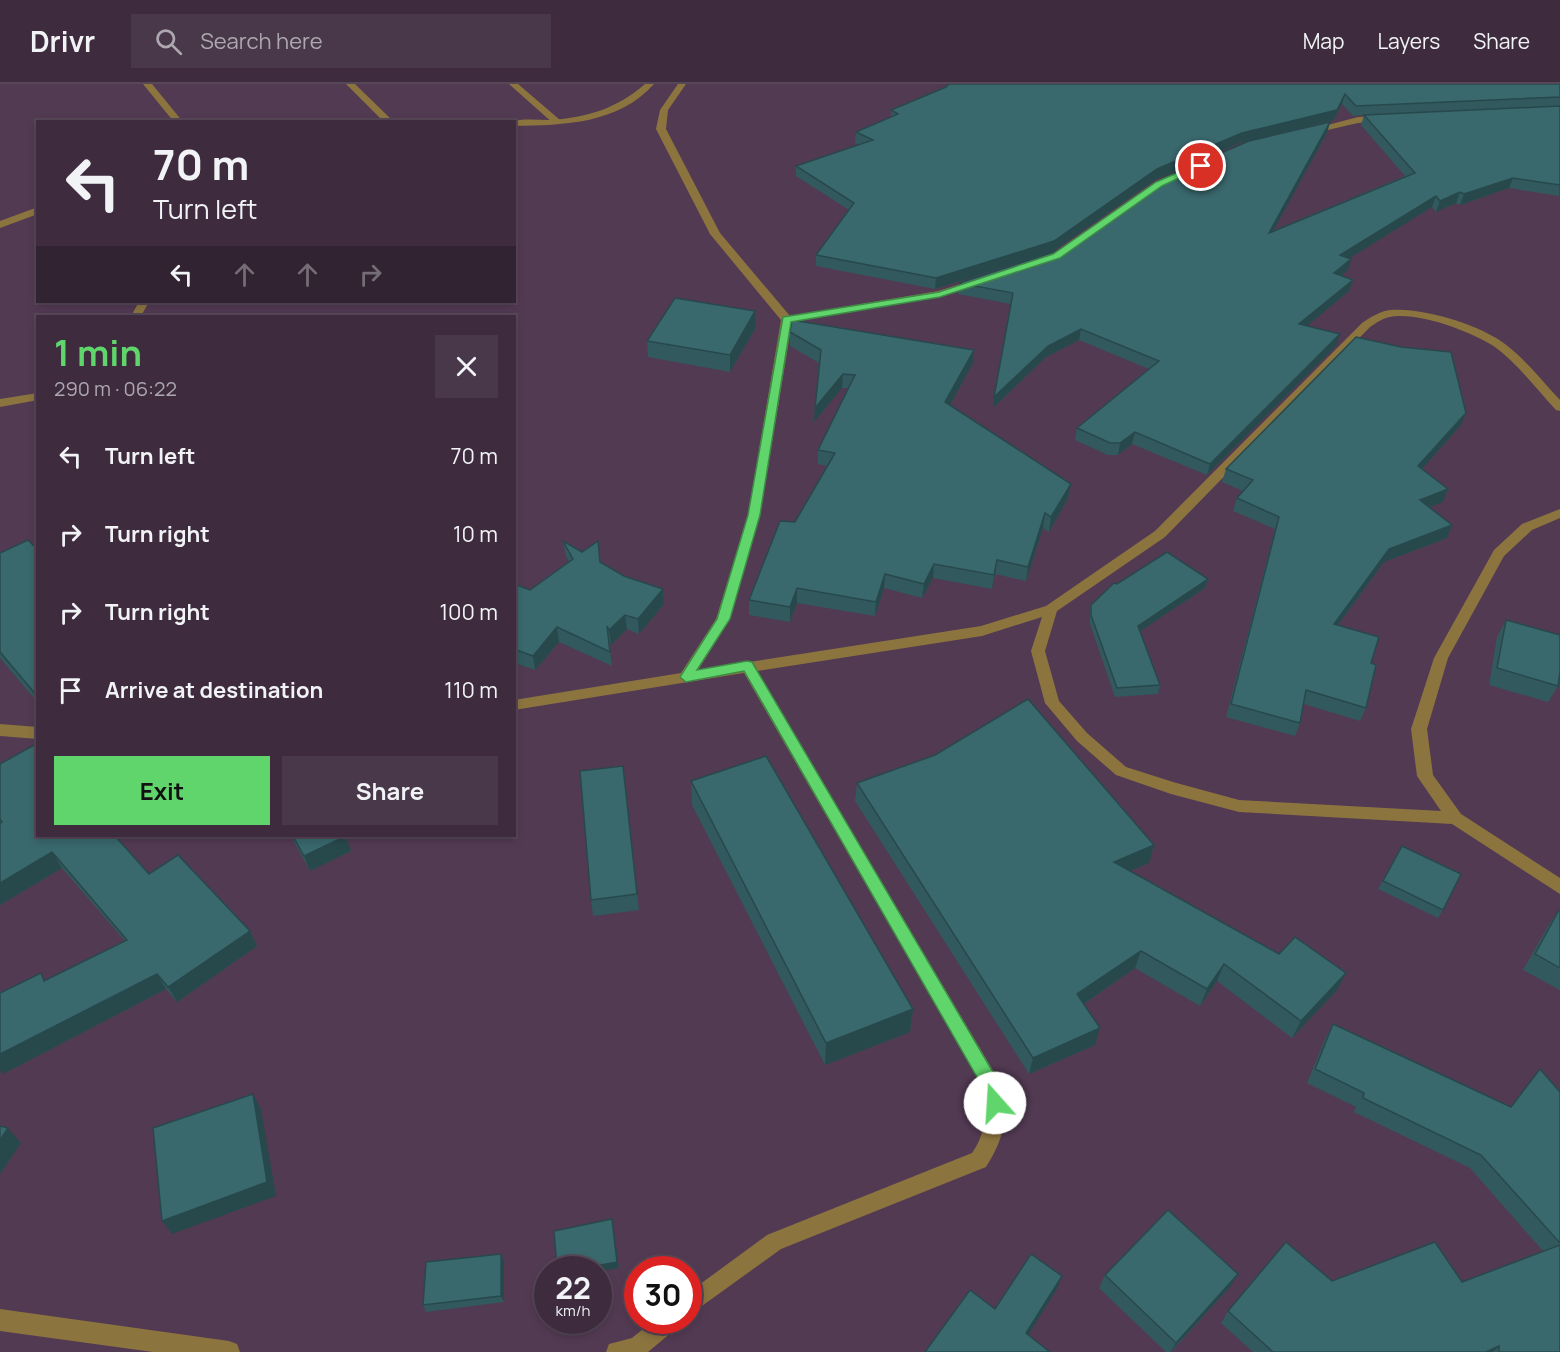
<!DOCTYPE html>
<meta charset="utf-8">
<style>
:root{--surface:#3e2c3e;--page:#493849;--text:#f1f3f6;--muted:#ada7b0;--line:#574858;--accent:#60d56b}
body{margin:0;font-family:Manrope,sans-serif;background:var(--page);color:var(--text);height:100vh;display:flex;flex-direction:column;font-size:22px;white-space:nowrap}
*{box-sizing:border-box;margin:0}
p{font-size:20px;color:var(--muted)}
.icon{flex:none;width:33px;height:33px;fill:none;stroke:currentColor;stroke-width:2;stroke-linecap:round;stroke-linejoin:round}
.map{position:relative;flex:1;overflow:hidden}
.side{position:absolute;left:36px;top:231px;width:480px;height:522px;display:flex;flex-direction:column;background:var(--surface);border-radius:0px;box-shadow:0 3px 9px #0003,0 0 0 2px var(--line)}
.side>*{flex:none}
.guide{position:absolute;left:36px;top:36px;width:480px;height:183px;border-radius:0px;box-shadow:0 3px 9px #0003,0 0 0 2px var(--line);background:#3e2c3e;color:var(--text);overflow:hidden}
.speed{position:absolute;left:534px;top:1172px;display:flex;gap:12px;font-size:30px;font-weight:700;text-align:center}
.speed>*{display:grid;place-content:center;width:78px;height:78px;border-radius:50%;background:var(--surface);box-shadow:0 3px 9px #0003,0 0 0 2px var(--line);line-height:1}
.speed small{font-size:15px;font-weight:400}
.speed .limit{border:9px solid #d22;background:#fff;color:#111}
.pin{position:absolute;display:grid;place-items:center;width:51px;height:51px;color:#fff;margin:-26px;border:3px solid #fff;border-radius:50%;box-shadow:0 2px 6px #0007}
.me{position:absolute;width:66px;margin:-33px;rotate:341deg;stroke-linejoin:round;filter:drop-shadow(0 0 4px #0008)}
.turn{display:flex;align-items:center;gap:21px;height:126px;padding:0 18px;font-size:27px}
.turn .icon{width:78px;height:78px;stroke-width:2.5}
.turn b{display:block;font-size:42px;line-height:51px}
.lanes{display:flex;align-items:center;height:57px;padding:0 18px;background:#0003;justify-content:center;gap:30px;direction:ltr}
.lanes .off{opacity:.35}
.round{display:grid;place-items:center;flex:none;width:63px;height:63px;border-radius:0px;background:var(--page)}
.head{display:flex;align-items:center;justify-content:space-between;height:102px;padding:0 18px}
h1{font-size:36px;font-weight:700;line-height:45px;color:var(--accent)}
.cta{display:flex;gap:12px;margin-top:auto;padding:12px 18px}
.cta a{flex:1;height:69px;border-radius:0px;background:var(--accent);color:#111;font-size:24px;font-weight:700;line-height:69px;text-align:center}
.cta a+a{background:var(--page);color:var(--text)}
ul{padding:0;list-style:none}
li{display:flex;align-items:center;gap:18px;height:78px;padding:0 18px}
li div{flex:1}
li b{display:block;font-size:22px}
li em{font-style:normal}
header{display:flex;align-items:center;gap:36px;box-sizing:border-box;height:84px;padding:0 30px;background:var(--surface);border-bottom:2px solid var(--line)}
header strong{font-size:28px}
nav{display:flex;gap:33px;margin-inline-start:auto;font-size:21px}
.search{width:420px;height:54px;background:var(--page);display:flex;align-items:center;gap:15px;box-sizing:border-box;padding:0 21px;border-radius:0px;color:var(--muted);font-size:22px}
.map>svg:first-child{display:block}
</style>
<header>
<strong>Drivr</strong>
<div class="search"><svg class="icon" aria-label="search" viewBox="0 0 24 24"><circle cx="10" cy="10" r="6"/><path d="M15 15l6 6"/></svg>Search here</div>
<nav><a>Map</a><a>Layers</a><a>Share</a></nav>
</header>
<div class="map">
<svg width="1560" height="1268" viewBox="0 0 1560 1268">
<rect width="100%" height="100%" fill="#523a53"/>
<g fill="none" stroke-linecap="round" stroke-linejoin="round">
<!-- minor -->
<g fill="#8c743f" fill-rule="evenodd">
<polygon points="143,0 152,0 183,38 174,38"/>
<polygon points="346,0 355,0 394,38 384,38"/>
<polygon points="509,0 518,0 560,36 560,40 554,40"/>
<path d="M678,0H686L668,26L666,45L720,149L790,232L938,207L978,195L983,198L940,213L792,238L760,431L730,535L698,586L981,542L1046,522L1155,447L1362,239C1371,233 1380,227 1391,226C1422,223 1481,241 1505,260C1526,276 1542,297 1560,316V327L1556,326C1536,305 1518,280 1495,263C1473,248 1417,227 1390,233C1383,234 1376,239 1370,243L1165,453L1057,527L1045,567L1059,617L1087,649L1126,683L1173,698L1239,716L1441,727L1417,692L1411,645L1434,574L1494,466L1522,440L1560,425V434L1532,446L1504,472L1448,574L1427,645L1433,691L1461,730L1560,794V810L1452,740L1239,728L1171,710L1116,691L1077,657L1045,619L1031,567L1042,533L982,552L757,587L1001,1000C1013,1027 1001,1060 986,1083L781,1165L688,1232V1209L767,1151L972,1069C986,1049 986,1031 985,1007L744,589L514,626V616L681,589L716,535L748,431L781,236L710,150L656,45L660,26Z"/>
<polygon points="1381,32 1386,35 1384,37 1358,39 1310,50 1305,47 1358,33"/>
<polygon points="139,218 149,218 141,232 131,232"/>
<polygon points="38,309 38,316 0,323 0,315"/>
<polygon points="0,640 38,643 38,655 0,652"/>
<polygon points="0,1225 229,1257 237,1260 240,1268 153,1268 0,1247"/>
<polygon points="654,1236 682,1236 678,1243 648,1268 606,1268 609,1260 632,1254"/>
</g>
<!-- tertiary -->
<g fill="#8c743f" fill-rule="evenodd">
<path d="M645,0H654C618,40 565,41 514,42V38H511C522,34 536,36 549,36C586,34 616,25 645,0Z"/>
<polygon points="38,123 38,130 0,144 0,137"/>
</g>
</g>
<!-- wall -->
<g fill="#31595e">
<polygon points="1560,0 1559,112 1509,104 1460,121 1456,119 1436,128 1432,123 1349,174 1348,186 1341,192 1353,196 1349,207 1306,242 1336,262 1207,391 1132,360 1118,371 1108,371 1075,356 1077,344 1149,285 1079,256 1046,273 993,324 1011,220 958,210 959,199 1063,165 1330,38 1327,49 1272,147 1405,92 1361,41 1364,31 1353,32 1342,20 1334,36 1239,59 1155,96 1052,168 935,205 816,182 816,171 849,126 796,92 796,82 860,61 855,59 856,48 891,33 891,26"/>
<polygon points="755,227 756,243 730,288 648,273 647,257"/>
<polygon points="790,248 974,266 973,279 950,321 1071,400 1068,414 1049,448 1043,444 1026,497 995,490 992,505 933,494 922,514 884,504 875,532 797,519 790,538 749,531 749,516 827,382 818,380 818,366 849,304 842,304 814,338 815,324 819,279 790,262"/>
<polygon points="1461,341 1422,385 1448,405 1443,418 1429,423 1452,441 1447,454 1384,478 1338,541 1371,579 1366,624 1360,637 1304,620 1300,639 1295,652 1226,633 1275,445 1233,427 1237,414 1243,407 1222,398 1226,385"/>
<polygon points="563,457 624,492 663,505 664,520 639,550 627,545 611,561 609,557 612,582 559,558 535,586 514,579 514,500 530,506 569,478 566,472"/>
<polygon points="38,466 38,619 0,574 0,469"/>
<polygon points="1208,495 1205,504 1140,547 1160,601 1158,610 1115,613 1090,540 1090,529 1091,521 1117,500"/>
<polygon points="1506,536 1558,602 1548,618 1489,601 1497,553"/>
<polygon points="0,680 149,790 250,847 257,862 177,918 166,905 3,990 45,896 125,857 62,784 0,821 0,739 1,739 0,738"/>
<polygon points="623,682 639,826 593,832 591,816"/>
<polygon points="691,697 913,925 910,948 825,981 692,721"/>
<polygon points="857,699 1154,761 1149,779 1130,787 1279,870 1346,889 1337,906 1292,954 1217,897 1200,922 1135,884 1084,920 1095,961 1029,990 855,717"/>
<polygon points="291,752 345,752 351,767 310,787"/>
<polygon points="1402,762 1443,826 1438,834 1378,805"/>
<polygon points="1559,826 1560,826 1560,906 1523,886 1548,842"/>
<polygon points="1333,940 1510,1023 1540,985 1560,1008 1560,1268 1253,1268 1221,1239 1228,1227 1332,1197 1462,1198 1543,1167 1470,1084 1354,1028 1356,1023 1307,999 1325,955"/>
<polygon points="504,1176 504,1218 426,1228 423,1221"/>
<polygon points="1105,1191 1230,1203 1171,1268 1166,1268 1099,1204"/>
</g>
<!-- shaded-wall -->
<g fill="#28494c">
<polygon points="1345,10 1342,20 1334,36 1239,59 1155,96 1052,168 935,205 936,194 1157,85 1242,49"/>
<polygon points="1330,38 1327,49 1266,160 1269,149"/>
<polygon points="1513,94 1509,104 1460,121 1464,110"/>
<polygon points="1460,108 1456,119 1436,128 1440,117"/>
<polygon points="1436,112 1432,123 1337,182 1340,171"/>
<polygon points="1351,175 1348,186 1331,200 1334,189"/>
<polygon points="1353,196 1349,207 1295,252 1299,240"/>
<polygon points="755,227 756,243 730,288 730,271"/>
<polygon points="1081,245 1079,256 1046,273 993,324 994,313 1048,262"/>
<polygon points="1340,250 1336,262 1207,391 1210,380"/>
<polygon points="974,266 973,279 944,332 945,318"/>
<polygon points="843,290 842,304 814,338 815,324"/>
<polygon points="1466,329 1461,341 1413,395 1418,382"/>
<polygon points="1135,348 1132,360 1118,371 1120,359"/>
<polygon points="1071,400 1068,414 1049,448 1051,433"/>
<polygon points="1448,405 1443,418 1414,429 1420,416"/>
<polygon points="1045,429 1043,444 1026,497 1028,483"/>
<polygon points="1452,441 1447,454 1384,478 1329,553 1334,540 1389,465"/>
<polygon points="997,476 995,490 992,505 994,491"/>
<polygon points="934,480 933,494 922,514 924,500"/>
<polygon points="885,490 884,504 875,532 876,518"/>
<polygon points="1208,495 1205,504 1136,550 1138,542"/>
<polygon points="797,504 797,519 790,538 790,523"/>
<polygon points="663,505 664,520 639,550 638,535"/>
<polygon points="625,531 627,545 611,561 609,546"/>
<polygon points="557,543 559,558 535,586 533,572"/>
<polygon points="346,752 351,767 310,787 304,772"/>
<polygon points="1154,761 1149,779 1109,796 1114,778"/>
<polygon points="52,768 62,784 0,821 0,799"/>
<polygon points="250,847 257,862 177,918 168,903"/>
<polygon points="1141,867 1135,884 1072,928 1077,910"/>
<polygon points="1224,880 1217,897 1200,922 1207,905"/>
<polygon points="1346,889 1337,906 1292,954 1301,937"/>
<polygon points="157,890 166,905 3,990 0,986 0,970"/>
<polygon points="913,925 910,948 825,981 826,959"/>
<polygon points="1100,944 1095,961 1029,990 1033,974"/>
<polygon points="253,1010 261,1025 276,1112 172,1150 162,1137"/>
<polygon points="8,1044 21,1059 0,1090 0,1056"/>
<polygon points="612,1135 619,1184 598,1188 598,1185 580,1185"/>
<polygon points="501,1170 504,1176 504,1218 501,1212"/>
<polygon points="1238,1190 1230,1203 1170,1268 1176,1259"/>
<polygon points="1062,1192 1057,1205 1022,1261 1026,1249"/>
<polygon points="1499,1262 1493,1268 1486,1268"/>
</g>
<!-- building -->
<g fill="#39686d" stroke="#28494c" stroke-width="1.5">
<polygon points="949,0 1560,0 1560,13 1356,22 1345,10 1337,26 1242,49 1157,85 1054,157 936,194 816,171 854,119 796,82 873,56 856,48 898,30 891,26 946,3"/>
<polygon points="1560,22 1560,101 1513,94 1464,110 1460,108 1440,117 1436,112 1340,171 1351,175 1334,189 1353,196 1299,240 1340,250 1210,380 1135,348 1120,359 1110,359 1077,344 1159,277 1081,245 1048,262 994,313 1013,209 959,199 1063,165 1165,93 1249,57 1330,38 1269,149 1415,89 1364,31"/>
<polygon points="675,214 755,227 730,271 647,257"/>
<polygon points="792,236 974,266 945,318 1071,400 1051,433 1045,429 1028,483 997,476 994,491 934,480 924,500 885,490 876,518 797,504 790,523 749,516 780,437 795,438 835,369 818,366 855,291 843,290 815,324 821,266 790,248"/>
<polygon points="1356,253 1401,263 1451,268 1466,329 1418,382 1448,405 1420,416 1452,441 1389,465 1334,540 1379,553 1371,579 1376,581 1366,624 1306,606 1300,639 1231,620 1279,433 1237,414 1253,396 1226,385"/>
<polygon points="28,456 38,466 38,613 0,568 0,469"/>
<polygon points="563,457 582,468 598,457 600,478 624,492 663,505 638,535 625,531 609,546 607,542 610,568 557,543 533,572 514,565 514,500 530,506 573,475"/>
<polygon points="1167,468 1208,495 1138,542 1160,601 1117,604 1091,531 1091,521 1114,499 1117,500"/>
<polygon points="1506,536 1560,551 1560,587 1558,602 1497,584"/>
<polygon points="1028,615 1154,761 1114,778 1279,870 1295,853 1346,889 1301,937 1224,880 1207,905 1141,867 1077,910 1100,944 1033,974 857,699 935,671"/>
<polygon points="36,660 38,662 38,752 115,752 149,790 178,771 250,847 168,903 157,890 0,970 0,909 41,889 44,897 127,856 52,768 0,799 0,739 2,738 0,735 0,680"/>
<polygon points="766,672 913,925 826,959 691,697"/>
<polygon points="623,682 637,810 591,816 580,687"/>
<polygon points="293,752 346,752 304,772"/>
<polygon points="1402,762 1461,790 1443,826 1383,797"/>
<polygon points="1559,826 1560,826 1560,884 1535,870"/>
<polygon points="1333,940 1511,1023 1540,985 1560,1008 1560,1159 1481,1071 1363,1014 1364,1009 1315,985"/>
<polygon points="253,1010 267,1098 162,1137 153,1044"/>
<polygon points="0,1042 8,1044 0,1056"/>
<polygon points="1168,1126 1238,1190 1176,1259 1105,1191"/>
<polygon points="612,1135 617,1178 580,1185 557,1185 554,1147"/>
<polygon points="1286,1158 1332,1197 1435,1158 1462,1198 1560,1161 1560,1268 1499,1268 1499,1262 1486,1268 1273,1268 1228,1227"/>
<polygon points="501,1170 501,1212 423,1221 426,1178"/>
<polygon points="1031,1170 1062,1192 1026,1249 1050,1268 925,1268 970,1206 995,1225"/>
</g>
<!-- route -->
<polygon fill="#60d56b" stroke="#3e8a46" stroke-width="1.5" points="1198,80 1205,82 1162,102 1060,174 940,213 791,238 760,431 730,535 697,586 747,577 752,578 1000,1000 1003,1019 1001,1025 995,1027 989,1025 985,1007 744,587 686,598 680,593 717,535 748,431 783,233 939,208 1053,170 1156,98"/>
</svg>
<div class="speed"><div>22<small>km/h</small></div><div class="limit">30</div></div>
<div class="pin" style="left:1201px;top:82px;background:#d93025"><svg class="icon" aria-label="arrive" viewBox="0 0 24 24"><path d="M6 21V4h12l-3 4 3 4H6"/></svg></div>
<svg class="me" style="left:995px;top:1019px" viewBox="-20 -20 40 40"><circle r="19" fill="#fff"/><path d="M0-13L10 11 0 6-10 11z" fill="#60d56b"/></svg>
<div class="guide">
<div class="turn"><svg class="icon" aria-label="left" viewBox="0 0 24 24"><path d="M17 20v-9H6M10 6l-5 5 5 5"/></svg><div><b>70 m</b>Turn left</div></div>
<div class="lanes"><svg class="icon" aria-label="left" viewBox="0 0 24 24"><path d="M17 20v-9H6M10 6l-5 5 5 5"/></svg><svg class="icon off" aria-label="ahead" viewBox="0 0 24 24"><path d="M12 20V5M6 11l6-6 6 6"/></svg><svg class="icon off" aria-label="ahead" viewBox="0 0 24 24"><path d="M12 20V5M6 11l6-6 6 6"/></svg><svg class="icon off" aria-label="right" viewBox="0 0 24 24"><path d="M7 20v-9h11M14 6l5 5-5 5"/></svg></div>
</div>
<section class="side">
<div class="head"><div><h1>1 min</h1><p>290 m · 06:22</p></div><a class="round"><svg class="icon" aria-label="close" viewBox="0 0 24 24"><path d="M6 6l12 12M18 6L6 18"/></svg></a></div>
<ul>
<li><svg class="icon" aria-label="left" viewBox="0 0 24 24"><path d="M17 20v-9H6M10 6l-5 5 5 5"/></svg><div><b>Turn left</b></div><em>70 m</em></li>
<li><svg class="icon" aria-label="right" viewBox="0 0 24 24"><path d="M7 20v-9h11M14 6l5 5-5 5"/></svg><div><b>Turn right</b></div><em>10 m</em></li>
<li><svg class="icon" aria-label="right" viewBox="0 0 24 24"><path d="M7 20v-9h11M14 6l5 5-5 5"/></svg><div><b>Turn right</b></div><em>100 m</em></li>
<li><svg class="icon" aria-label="arrive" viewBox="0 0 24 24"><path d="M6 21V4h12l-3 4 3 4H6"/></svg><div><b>Arrive at destination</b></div><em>110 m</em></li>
</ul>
<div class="cta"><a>Exit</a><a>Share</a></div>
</section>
</div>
